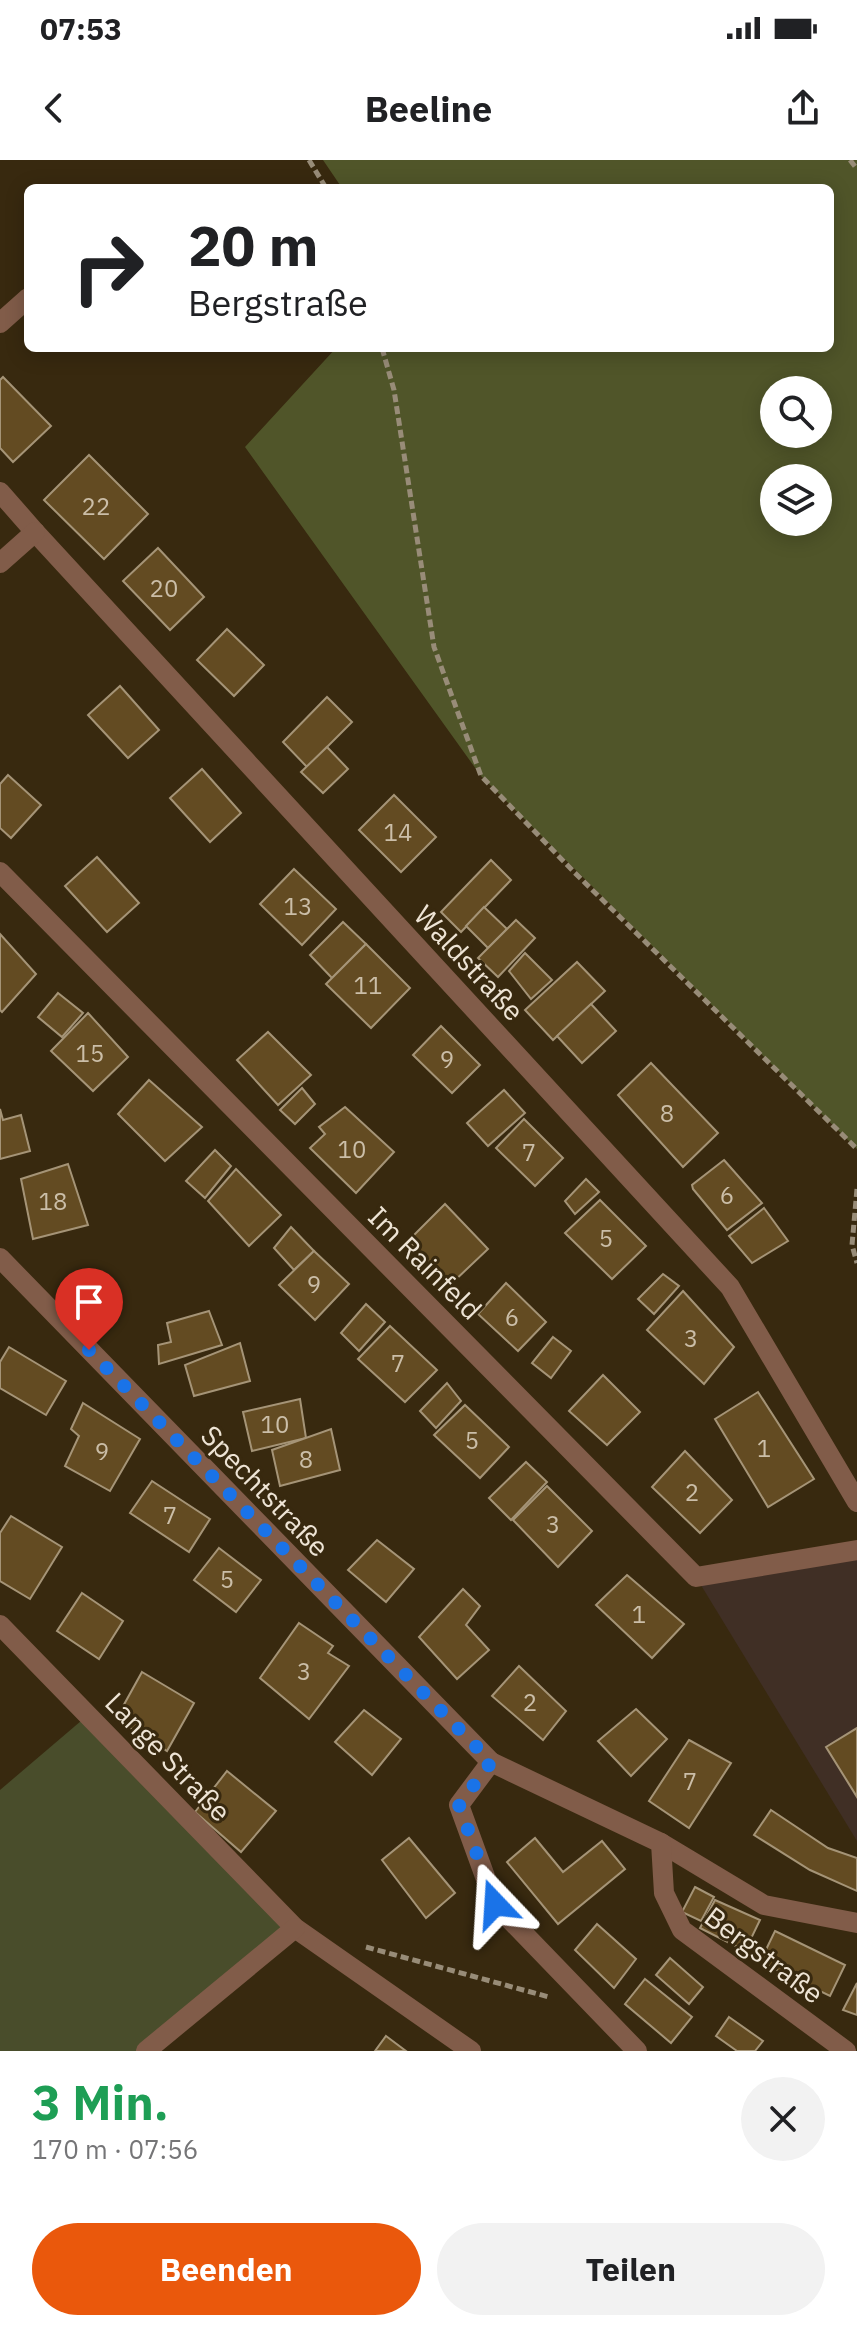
<!DOCTYPE html>
<html lang="de">
<meta charset="utf-8">
<style>
:root{--surface:#fff;--page:#f2f2f2;--text:#202124;--muted:#757577;--accent:#ea580c}
body{margin:0;font-family:"IBM Plex Sans",sans-serif;background:var(--page);color:var(--text);height:100vh;display:flex;flex-direction:column;font-size:30px;white-space:nowrap}
*{box-sizing:border-box;margin:0}
p{font-size:26px;color:var(--muted)}
.icon{flex:none;width:44px;height:44px;fill:none;stroke:currentColor;stroke-width:2;stroke-linecap:round;stroke-linejoin:round}
.map{position:relative;height:1891px;overflow:hidden}
.panel{display:flex;flex-direction:column;background:var(--surface);flex:1}
.panel>*{flex:none}
.hud{position:absolute;left:24px;top:24px;width:810px;height:168px;border-radius:12px;box-shadow:0 4px 20px #0003;background:#fff;color:var(--text);overflow:hidden}
.buttons{position:absolute;left:760px;top:216px;display:grid;gap:16px}
.buttons a{display:grid;place-items:center;width:72px;height:72px;border-radius:50%;background:var(--surface);box-shadow:0 4px 20px #0003;font-size:40px}
.pin{position:absolute;display:grid;place-items:center;width:68px;height:68px;color:#fff;margin:-82px -34px;border-radius:50% 50% 50% 0;rotate:-45deg;box-shadow:0 0 8px #0007}
.pin .icon{rotate:45deg}
.me{position:absolute;width:88px;margin:-44px;rotate:340deg;stroke-linejoin:round;filter:drop-shadow(0 0 6px #0008)}
.turn{display:flex;align-items:center;gap:28px;height:168px;padding:0 32px;font-size:36px}
.turn .icon{width:104px;height:104px;stroke-width:2.5}
.turn b{display:block;font-size:56px;line-height:68px}
.round{display:grid;place-items:center;flex:none;width:84px;height:84px;border-radius:42px;background:var(--page)}
.headline{display:flex;align-items:center;justify-content:space-between;height:136px;padding:0 32px}
h1{font-size:48px;font-weight:700;line-height:60px;color:#1e9e55}
.primary-button{display:flex;gap:16px;margin-top:auto;padding:16px 32px}
.primary-button a{flex:1;height:92px;border-radius:48px;background:var(--accent);color:#fff;font-size:32px;font-weight:700;line-height:92px;text-align:center}
.primary-button a+a{background:var(--page);color:var(--text)}
.status{display:flex;justify-content:space-between;align-items:center;height:56px;padding:0 40px;background:var(--surface);direction:ltr}
.status svg{height:22px;fill:currentColor}
header{display:flex;justify-content:space-between;align-items:center;height:104px;padding:0 32px;background:var(--surface);font-size:36px;font-weight:700}
.map>svg:first-child{display:block}
</style>
<div class="status"><b>07:53</b><svg viewBox="0 0 49 12"><path d="M0 12V9h3v3zM5 12V6h3v6zM10 12V3h3v9zM15 12V0h3v12zM26 1h20v11H26zM47 4h2v5h-2z"/></svg></div>
<header><svg class="icon" aria-label="back" viewBox="0 0 24 24"><path d="M15 5l-7 7 7 7"/></svg>Beeline<svg class="icon" aria-label="share" viewBox="0 0 24 24"><path d="M12 15V3M7 8l5-5 5 5M5 13v7h14v-7"/></svg></header>
<div class="map">
<svg width="857" height="1891" viewBox="0 0 857 1891">
<rect width="100%" height="100%" fill="#38290f"/>
<!-- education -->
<polygon fill="#402f25" points="857,1390 857,1681 696,1417"/>
<!-- green -->
<polygon fill="#494d2b" points="88,1555 295,1768 146,1891 0,1891 0,1630"/>
<!-- forest -->
<path fill="#505529" fill-rule="evenodd" d="M323,0H857V989L481,616L245,287L336,188H830V28H342ZM774,230H818V274H774ZM774,318H818V362H774Z"/>
<!-- building -->
<g fill="#634b22" stroke="#a59477" stroke-width="2">
<polygon points="3,217 51,266 13,302 0,288 0,220"/>
<polygon points="89,295 148,354 104,399 44,340"/>
<polygon points="158,388 204,437 170,470 123,421"/>
<polygon points="227,469 264,505 234,536 197,500"/>
<polygon points="120,526 159,570 128,598 88,555"/>
<polygon points="327,537 352,562 307,607 283,582"/>
<polygon points="327,587 348,609 323,633 301,612"/>
<polygon points="202,609 241,653 210,682 170,638"/>
<polygon points="8,615 41,645 11,678 0,668 0,624"/>
<polygon points="394,635 436,677 401,712 359,670"/>
<polygon points="97,697 139,743 107,772 65,726"/>
<polygon points="491,700 511,720 461,772 441,752"/>
<polygon points="294,709 336,749 302,785 260,744"/>
<polygon points="484,747 507,769 488,788 466,766"/>
<polygon points="516,760 535,778 498,817 478,798"/>
<polygon points="343,762 366,784 332,818 310,795"/>
<polygon points="0,774 36,814 2,852 0,850"/>
<polygon points="366,784 410,828 371,868 326,824"/>
<polygon points="525,793 552,820 531,839 509,811"/>
<polygon points="577,802 605,831 553,880 525,850"/>
<polygon points="58,833 83,853 62,877 38,857"/>
<polygon points="591,844 616,871 582,903 557,876"/>
<polygon points="88,853 128,897 93,931 51,891"/>
<polygon points="441,866 480,905 452,933 413,895"/>
<polygon points="268,872 311,915 278,945 237,900"/>
<polygon points="651,903 718,973 683,1007 618,935"/>
<polygon points="149,920 202,967 165,1001 118,954"/>
<polygon points="302,928 315,944 295,964 280,950"/>
<polygon points="504,930 525,953 488,986 467,963"/>
<polygon points="345,947 394,992 356,1033 310,988 325,974 319,967"/>
<polygon points="0,949 3,960 21,955 30,991 0,999"/>
<polygon points="524,959 563,998 535,1026 496,988"/>
<polygon points="215,990 231,1006 205,1038 186,1021"/>
<polygon points="724,1000 762,1043 727,1070 693,1029 692,1025"/>
<polygon points="68,1004 88,1065 33,1079 21,1019"/>
<polygon points="236,1009 281,1055 249,1086 208,1041"/>
<polygon points="586,1019 599,1032 575,1054 565,1041"/>
<polygon points="600,1040 646,1086 612,1119 565,1073"/>
<polygon points="445,1044 488,1089 451,1124 408,1081"/>
<polygon points="764,1048 788,1081 752,1103 729,1076"/>
<polygon points="291,1067 314,1091 294,1110 274,1088"/>
<polygon points="314,1091 349,1124 315,1160 279,1125"/>
<polygon points="663,1114 679,1126 654,1154 638,1139"/>
<polygon points="506,1123 546,1162 518,1191 478,1154"/>
<polygon points="683,1131 734,1187 704,1224 647,1170"/>
<polygon points="366,1144 385,1162 359,1191 341,1173"/>
<polygon points="209,1151 222,1185 159,1204 158,1185 171,1182 167,1163"/>
<polygon points="390,1166 437,1210 405,1242 358,1199"/>
<polygon points="553,1177 571,1191 551,1218 532,1203"/>
<polygon points="240,1183 250,1221 194,1236 185,1205"/>
<polygon points="9,1187 66,1221 46,1255 0,1228 0,1202"/>
<polygon points="603,1215 640,1252 607,1285 569,1251"/>
<polygon points="447,1223 461,1241 436,1268 420,1251"/>
<polygon points="758,1232 814,1319 768,1347 715,1259"/>
<polygon points="300,1239 306,1278 252,1291 243,1252"/>
<polygon points="83,1243 140,1279 110,1331 65,1306 79,1276 71,1269"/>
<polygon points="465,1245 509,1287 480,1318 434,1275"/>
<polygon points="331,1269 340,1310 280,1326 272,1290"/>
<polygon points="685,1291 732,1340 700,1373 652,1327"/>
<polygon points="526,1302 547,1322 511,1360 489,1338"/>
<polygon points="152,1321 210,1359 189,1392 130,1353"/>
<polygon points="547,1326 592,1371 558,1407 513,1360"/>
<polygon points="11,1356 62,1387 30,1439 0,1421 0,1373"/>
<polygon points="377,1380 414,1409 386,1442 348,1410"/>
<polygon points="219,1388 261,1420 236,1452 194,1420"/>
<polygon points="627,1415 684,1464 652,1498 596,1445"/>
<polygon points="463,1429 480,1446 466,1465 489,1490 457,1519 419,1477"/>
<polygon points="82,1433 123,1461 99,1499 57,1471"/>
<polygon points="299,1463 333,1486 328,1493 349,1506 309,1559 260,1518"/>
<polygon points="519,1506 566,1551 543,1580 492,1536"/>
<polygon points="142,1512 194,1543 167,1591 116,1559"/>
<polygon points="636,1549 667,1579 631,1616 598,1581"/>
<polygon points="364,1550 401,1579 372,1615 335,1582"/>
<polygon points="857,1568 857,1637 826,1587"/>
<polygon points="689,1580 731,1603 689,1668 649,1641"/>
<polygon points="227,1611 276,1651 241,1692 195,1652"/>
<polygon points="771,1650 828,1688 857,1698 857,1731 810,1710 754,1675"/>
<polygon points="409,1678 455,1733 426,1758 382,1700"/>
<polygon points="535,1678 563,1712 602,1681 625,1709 558,1764 507,1702"/>
<polygon points="695,1727 714,1737 701,1761 682,1752"/>
<polygon points="715,1740 760,1760 745,1791 700,1768"/>
<polygon points="597,1764 636,1799 614,1828 575,1790"/>
<polygon points="775,1771 845,1805 830,1836 760,1802"/>
<polygon points="670,1798 703,1827 689,1844 656,1815"/>
<polygon points="645,1819 692,1857 671,1883 625,1844"/>
<polygon points="857,1823 857,1855 843,1850"/>
<polygon points="729,1857 763,1881 755,1891 737,1891 716,1876"/>
<polygon points="386,1876 406,1891 375,1891"/>
</g>
<g fill="none" stroke-linecap="round" stroke-linejoin="round">
<!-- path -->
<g stroke="#988c78" stroke-width="5" stroke-dasharray="8 4" stroke-linecap="butt">
<polyline points="309,0 326,28"/>
<polyline points="850,0 857,9"/>
<polyline points="382,188 394,230 434,487 481,616 574,712 857,989"/>
<polyline points="857,1029 852,1085 857,1103"/>
<polyline points="366,1787 549,1837"/>
</g>
<!-- street -->
<g stroke="#815c49" stroke-width="20">
<polyline points="0,163 28,138"/>
<polyline points="0,332 35,372 730,1127 857,1342"/>
<polyline points="0,403 35,372"/>
<polyline points="0,712 696,1417 857,1390"/>
<polyline points="0,1098 491,1602"/>
<polyline points="0,1465 295,1768 471,1891"/>
<polyline points="661,1683 764,1745 857,1763"/>
<polyline points="146,1891 295,1768"/>
<polyline points="637,1891 495,1744 459,1645 491,1602 661,1683 664,1733 682,1770 846,1891"/>
</g>
</g>
<g fill="none" stroke-linecap="round" stroke-linejoin="round">
<!-- route -->
<polyline stroke="#1a73e8" stroke-width="14" stroke-dasharray="0 25.2" points="89,1190 491,1602 459,1645 495,1744"/>
</g>
<g text-anchor="middle" stroke-width="6" stroke-linejoin="round" paint-order="stroke">
<!-- number labels -->
<g font-size="24" fill="#cbbea8">
<text x="96" y="355">22</text>
<text x="164" y="437">20</text>
<text x="398" y="681">14</text>
<text x="298" y="755">13</text>
<text x="368" y="834">11</text>
<text x="90" y="902">15</text>
<text x="447" y="908">9</text>
<text x="667" y="962">8</text>
<text x="352" y="998">10</text>
<text x="529" y="1001">7</text>
<text x="727" y="1044">6</text>
<text x="53" y="1050">18</text>
<text x="606" y="1087">5</text>
<text x="314" y="1133">9</text>
<text x="512" y="1166">6</text>
<text x="691" y="1187">3</text>
<text x="398" y="1212">7</text>
<text x="275" y="1273">10</text>
<text x="472" y="1289">5</text>
<text x="764" y="1297">1</text>
<text x="102" y="1300">9</text>
<text x="306" y="1308">8</text>
<text x="692" y="1341">2</text>
<text x="170" y="1364">7</text>
<text x="553" y="1373">3</text>
<text x="227" y="1428">5</text>
<text x="639" y="1463">1</text>
<text x="304" y="1520">3</text>
<text x="530" y="1551">2</text>
<text x="690" y="1630">7</text>
</g>
<!-- street labels -->
<g font-size="28" fill="#eee4d5" stroke="#38290f">
<text transform="translate(469 803) rotate(47)" y="10">Waldstraße</text>
<text transform="translate(425 1103) rotate(45)" y="10">Im Rainfeld</text>
<text transform="translate(265 1331) rotate(46)" y="10">Spechtstraße</text>
<text transform="translate(168 1597) rotate(46)" y="10">Lange Straße</text>
<text transform="translate(764 1795) rotate(37)" y="10">Bergstraße</text>
</g>
</g>
</svg>
<div class="buttons">
<a><svg class="icon" aria-label="search" viewBox="0 0 24 24"><circle cx="10" cy="10" r="6"/><path d="M15 15l6 6"/></svg></a>
<a><svg class="icon" aria-label="layers" viewBox="0 0 24 24"><path d="M12 4l9 5-9 5-9-5zM3 14l9 5 9-5"/></svg></a>
</div>
<div class="pin" style="left:89px;top:1190px;background:#d93025"><svg class="icon" aria-label="arrive" viewBox="0 0 24 24"><path d="M6 21V4h12l-3 4 3 4H6"/></svg></div>
<svg class="me" style="left:495px;top:1744px" viewBox="-20 -20 40 40"><path d="M0-17L14 15 0 8-14 15z" fill="#1a73e8" stroke="#fff" stroke-width="4"/></svg>
<div class="hud">
<div class="turn"><svg class="icon" aria-label="right" viewBox="0 0 24 24"><path d="M7 20v-9h11M14 6l5 5-5 5"/></svg><div><b>20 m</b>Bergstraße</div></div>
</div>
</div>
<section class="panel">
<div class="headline"><div><h1>3 Min.</h1><p>170 m · 07:56</p></div><a class="round"><svg class="icon" aria-label="close" viewBox="0 0 24 24"><path d="M6 6l12 12M18 6L6 18"/></svg></a></div>
<div class="primary-button"><a>Beenden</a><a>Teilen</a></div>
</section>
